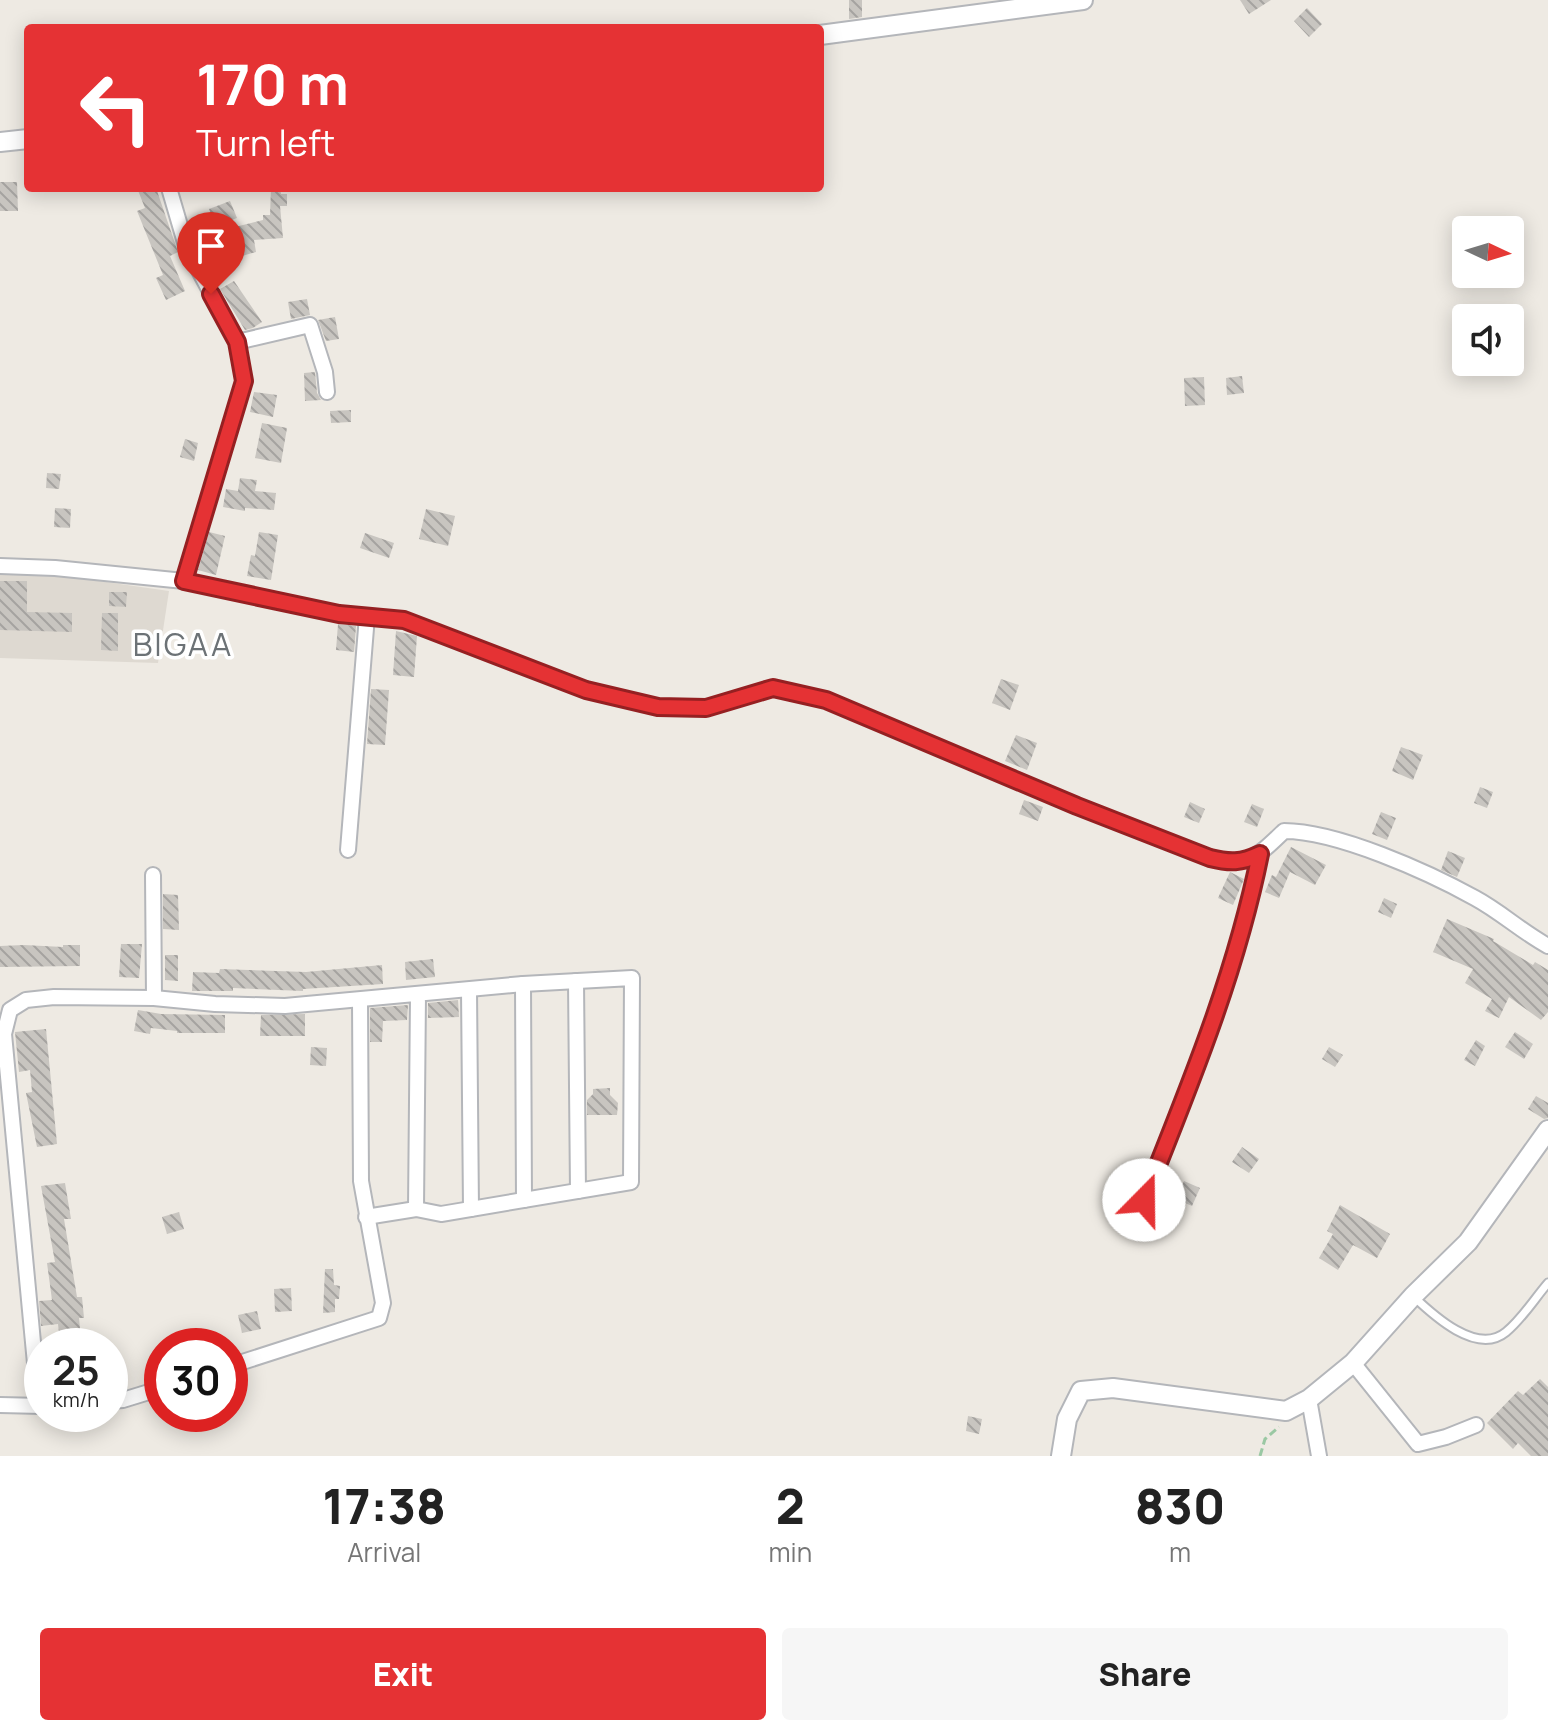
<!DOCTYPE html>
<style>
:root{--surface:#fff;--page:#f6f6f6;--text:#222;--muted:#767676;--accent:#e53234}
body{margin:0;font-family:Manrope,sans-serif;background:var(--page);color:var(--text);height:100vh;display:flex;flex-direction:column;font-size:30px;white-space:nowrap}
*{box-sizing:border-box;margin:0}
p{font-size:26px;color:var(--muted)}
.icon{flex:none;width:44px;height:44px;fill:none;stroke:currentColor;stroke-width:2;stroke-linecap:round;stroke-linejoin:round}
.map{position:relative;height:1456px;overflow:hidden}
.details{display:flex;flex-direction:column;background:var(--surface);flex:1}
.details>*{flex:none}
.hud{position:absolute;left:24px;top:24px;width:800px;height:168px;border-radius:8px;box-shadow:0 4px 20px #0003;background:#e53234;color:#fff;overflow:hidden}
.needle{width:52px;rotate:94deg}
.controls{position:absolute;left:1452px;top:216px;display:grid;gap:16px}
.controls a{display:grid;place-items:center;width:72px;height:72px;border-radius:8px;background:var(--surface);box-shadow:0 4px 20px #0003;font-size:40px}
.speed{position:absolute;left:24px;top:1328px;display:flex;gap:16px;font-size:40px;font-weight:700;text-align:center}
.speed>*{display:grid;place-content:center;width:104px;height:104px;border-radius:50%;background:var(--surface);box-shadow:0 4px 20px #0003;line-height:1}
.speed small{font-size:20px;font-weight:400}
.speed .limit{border:12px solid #d22;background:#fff;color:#111}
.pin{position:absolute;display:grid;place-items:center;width:68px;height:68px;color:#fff;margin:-82px -34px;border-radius:50% 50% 50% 0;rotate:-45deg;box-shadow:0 0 8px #0007}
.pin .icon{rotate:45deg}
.me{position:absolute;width:88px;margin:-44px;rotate:22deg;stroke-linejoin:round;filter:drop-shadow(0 0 6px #0008)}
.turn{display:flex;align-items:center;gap:28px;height:168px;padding:0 40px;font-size:36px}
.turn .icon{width:104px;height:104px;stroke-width:2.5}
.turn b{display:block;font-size:56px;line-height:68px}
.eta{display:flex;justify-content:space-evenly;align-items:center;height:136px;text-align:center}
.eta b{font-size:48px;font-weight:800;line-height:56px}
.cta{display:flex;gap:16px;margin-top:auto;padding:16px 40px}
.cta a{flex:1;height:92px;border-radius:8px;background:var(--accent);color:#fff;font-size:32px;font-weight:800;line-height:92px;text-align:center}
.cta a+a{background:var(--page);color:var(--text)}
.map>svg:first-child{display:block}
</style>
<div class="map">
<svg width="1548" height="1456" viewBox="0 0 1548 1456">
<defs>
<pattern id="building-back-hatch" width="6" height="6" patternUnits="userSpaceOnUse" patternTransform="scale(2)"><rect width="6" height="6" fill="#c8c5c0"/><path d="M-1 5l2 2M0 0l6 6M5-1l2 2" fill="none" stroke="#a5a3a0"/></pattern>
</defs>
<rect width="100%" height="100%" fill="#eeeae3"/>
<!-- education -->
<polygon fill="#ded9d1" points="0,574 64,576 169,591 158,663 0,658"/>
<!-- building -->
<g fill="url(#building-back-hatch)">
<polygon points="849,0 862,0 862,17 849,19"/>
<polygon points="1240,0 1271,0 1249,14"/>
<polygon points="1307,8 1322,24 1309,37 1294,21"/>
<polygon points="0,182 17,182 18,211 0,211"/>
<polygon points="137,188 156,188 178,252 170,256 185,291 166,300 156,278 163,275 137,211 145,208"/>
<polygon points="271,188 280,188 281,194 287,194 287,206 280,206 283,238 254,240 256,252 238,257 231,228 263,220 263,215 270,215"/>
<polygon points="230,201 237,218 216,226 209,209"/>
<polygon points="234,281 262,322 253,328 245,330 220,289"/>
<polygon points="307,299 310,315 291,319 288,302"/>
<polygon points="335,317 339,339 326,341 318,320"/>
<polygon points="315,372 317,393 321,400 305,401 304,373"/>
<polygon points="1242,376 1244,393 1227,395 1226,378"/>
<polygon points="1204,377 1205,405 1185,406 1184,378"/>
<polygon points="254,392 277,395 273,417 250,412"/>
<polygon points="351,410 351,422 331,423 330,411"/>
<polygon points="262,423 287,428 281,463 255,458"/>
<polygon points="185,439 198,443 194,461 180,457"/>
<polygon points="47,473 61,474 59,489 46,488"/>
<polygon points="240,478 257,480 255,491 276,493 274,510 245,508 245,511 223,507 226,489 238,491"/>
<polygon points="55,508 71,509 70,528 54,527"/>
<polygon points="426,509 455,516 448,546 419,539"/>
<polygon points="209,532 225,536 216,575 198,570"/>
<polygon points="259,532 278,535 271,580 247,576 251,555 255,556"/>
<polygon points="365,533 394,543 389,558 360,548"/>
<polygon points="0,581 27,581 27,612 72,613 72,632 0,630"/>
<polygon points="109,592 127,592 126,607 109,606"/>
<polygon points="102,613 118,613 118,651 101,650"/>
<polygon points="338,624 356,626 354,652 336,650"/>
<polygon points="396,631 417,636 414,677 393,675"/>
<polygon points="1001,679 1019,685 1010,710 992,703"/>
<polygon points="371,689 389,690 385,745 367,744"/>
<polygon points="1016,735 1037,743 1027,770 1005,761"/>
<polygon points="1401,747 1423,755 1413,780 1392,771"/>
<polygon points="1480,787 1493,792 1487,808 1474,803"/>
<polygon points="1024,800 1043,807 1038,821 1019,814"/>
<polygon points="1190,802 1205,809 1199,823 1184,817"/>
<polygon points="1252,804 1264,809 1257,827 1244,822"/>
<polygon points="1381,812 1396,818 1387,840 1372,834"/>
<polygon points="1291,847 1326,865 1315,885 1290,872 1279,898 1265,892 1272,875 1276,877"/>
<polygon points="1448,851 1465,858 1457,877 1441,870"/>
<polygon points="1230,872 1244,879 1233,905 1218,898"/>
<polygon points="163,894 178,895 179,930 163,929"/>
<polygon points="1384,898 1397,904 1391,918 1378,912"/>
<polygon points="1447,919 1494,939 1493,941 1533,965 1535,962 1548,970 1548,1012 1541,1020 1509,997 1499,1018 1485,1011 1492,999 1465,983 1473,969 1433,952"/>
<polygon points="121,944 142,944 139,978 119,977"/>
<polygon points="24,945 63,947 63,945 80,945 80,966 0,967 0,946"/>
<polygon points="165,955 178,955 178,981 165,980"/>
<polygon points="433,959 435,977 406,980 405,962"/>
<polygon points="382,965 383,984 303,989 303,991 233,988 233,991 192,991 193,972 219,973 220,969 306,972"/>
<polygon points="458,1000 459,1017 428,1018 428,1003"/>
<polygon points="408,1005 407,1020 383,1021 382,1042 370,1042 370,1008"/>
<polygon points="138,1010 161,1014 225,1015 225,1033 177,1033 177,1031 151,1028 150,1034 134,1031"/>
<polygon points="305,1014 305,1036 260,1036 261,1015"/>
<polygon points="46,1029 57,1144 37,1147 26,1093 32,1092 30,1070 19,1072 15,1032"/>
<polygon points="1515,1032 1533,1044 1524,1059 1505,1047"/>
<polygon points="1476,1040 1485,1046 1475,1066 1464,1060"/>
<polygon points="311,1047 327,1048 326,1066 310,1065"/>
<polygon points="1329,1047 1343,1055 1335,1067 1322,1059"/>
<polygon points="610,1088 610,1095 618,1103 617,1115 587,1115 587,1100 593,1094 593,1089"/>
<polygon points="1536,1096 1548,1103 1548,1118 1544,1119 1528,1109"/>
<polygon points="1242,1147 1259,1159 1249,1173 1232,1162"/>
<polygon points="1184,1181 1200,1188 1192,1206 1176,1199"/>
<polygon points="65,1183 71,1219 64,1219 77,1297 82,1297 84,1318 79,1318 81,1339 60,1342 58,1324 41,1326 39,1301 52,1300 47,1263 55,1262 41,1186"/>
<polygon points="1340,1205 1390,1234 1377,1258 1353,1245 1338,1270 1319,1258 1333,1234 1327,1231"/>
<polygon points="179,1212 184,1229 167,1234 162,1217"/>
<polygon points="325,1269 333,1269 334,1285 340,1286 339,1299 335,1299 335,1312 323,1313"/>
<polygon points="291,1288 292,1311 275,1312 274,1289"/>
<polygon points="257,1311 261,1329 242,1333 238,1315"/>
<polygon points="1540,1379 1548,1387 1548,1456 1531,1456 1518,1443 1513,1449 1487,1423 1518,1391 1523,1395"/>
<polygon points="968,1416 982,1419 979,1434 966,1431"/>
</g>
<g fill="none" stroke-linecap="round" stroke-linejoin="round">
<!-- service casing -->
<g stroke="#b4b6ba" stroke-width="11">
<path id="service" d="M1413,1296C1433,1315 1477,1356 1506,1332C1522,1319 1535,1298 1548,1283"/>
</g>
<!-- minor casing -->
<g stroke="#b4b6ba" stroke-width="18">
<g id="minor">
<polyline points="169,188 186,246 237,342 244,381 184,581"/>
<polyline points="237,342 310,325 325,372 327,392"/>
<path d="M0,566L55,568L184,581L339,614L404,620L586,690L658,707L706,708L773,688L826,700L1077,806L1210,858C1248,867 1257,857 1284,831C1337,831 1428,872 1475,898C1501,912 1522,932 1548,946"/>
<polyline points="348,850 367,616"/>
<polyline points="153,875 154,998"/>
<polyline points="576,981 578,1191"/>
<polyline points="523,984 524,1200"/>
<polyline points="469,990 471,1209"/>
<path d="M1144,1200C1189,1087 1236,974 1260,854"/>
<polyline points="366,1217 416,1209"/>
<polyline points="1353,1363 1418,1444 1446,1437 1476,1425"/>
<polyline points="230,1366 379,1318 383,1303 361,1181 360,1000"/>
<polyline points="1309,1399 1319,1456"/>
<polyline points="110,1401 123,1400 162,1388"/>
<polyline points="0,1405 42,1406"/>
<polyline points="39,1406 4,1034 10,1010 26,1000 54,997 154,998 215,1004 285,1006 523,984 632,978 631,1182 441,1214 416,1209 418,995"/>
</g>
</g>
<!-- tertiary casing -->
<g stroke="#b4b6ba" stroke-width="22">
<g id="tertiary">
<polyline points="820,35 1083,0"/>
<polyline points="0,142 28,139"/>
<polyline points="1061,1456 1067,1419 1081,1391 1113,1388 1286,1411 1309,1399 1353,1363 1413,1296 1468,1242 1548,1130"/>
</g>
</g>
<!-- path -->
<polyline stroke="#9ac8a3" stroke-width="3" stroke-dasharray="8 4" stroke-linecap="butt" points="1260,1456 1265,1439 1279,1427"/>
<!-- service -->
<use href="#service" stroke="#fff" stroke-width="7"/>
<!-- minor -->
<use href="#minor" stroke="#fff" stroke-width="14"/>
<!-- tertiary -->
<use href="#tertiary" stroke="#fff" stroke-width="18"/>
</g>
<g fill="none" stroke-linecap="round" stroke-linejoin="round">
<!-- route casing -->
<g stroke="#952022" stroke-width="20">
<path id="route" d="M211,294L237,342L244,381L184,581L339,614L404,620L586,690L658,707L706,708L773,688L826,700L1077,806L1210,858C1230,863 1241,863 1260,854C1236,974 1189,1087 1144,1200"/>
</g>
<!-- route -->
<use href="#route" stroke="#e53234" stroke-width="14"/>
</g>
<g text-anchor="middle" stroke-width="7" stroke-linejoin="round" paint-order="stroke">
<!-- quarter labels -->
<g font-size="32" letter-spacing="2" fill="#6c7276" stroke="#fff">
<text x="183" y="656">BIGAA</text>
</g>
</g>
</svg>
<div class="controls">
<a><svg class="needle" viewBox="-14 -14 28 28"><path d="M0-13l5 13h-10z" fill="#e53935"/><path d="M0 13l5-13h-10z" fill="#767676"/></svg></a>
<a><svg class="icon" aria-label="sound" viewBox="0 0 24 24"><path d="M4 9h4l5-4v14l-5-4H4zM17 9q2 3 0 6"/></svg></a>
</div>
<div class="speed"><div>25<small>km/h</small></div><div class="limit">30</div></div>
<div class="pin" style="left:211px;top:294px;background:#d93025"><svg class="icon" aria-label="arrive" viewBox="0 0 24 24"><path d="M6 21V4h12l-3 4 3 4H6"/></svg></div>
<svg class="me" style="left:1144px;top:1200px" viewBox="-20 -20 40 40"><circle r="19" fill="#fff"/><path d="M0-13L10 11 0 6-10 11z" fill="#e53234"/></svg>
<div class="hud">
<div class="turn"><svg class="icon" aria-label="left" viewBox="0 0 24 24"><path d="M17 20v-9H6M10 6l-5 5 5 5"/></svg><div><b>170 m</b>Turn left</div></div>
</div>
</div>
<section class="details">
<div class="eta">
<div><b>17:38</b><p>Arrival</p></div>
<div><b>2</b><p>min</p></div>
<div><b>830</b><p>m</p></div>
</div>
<div class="cta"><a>Exit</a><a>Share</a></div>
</section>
